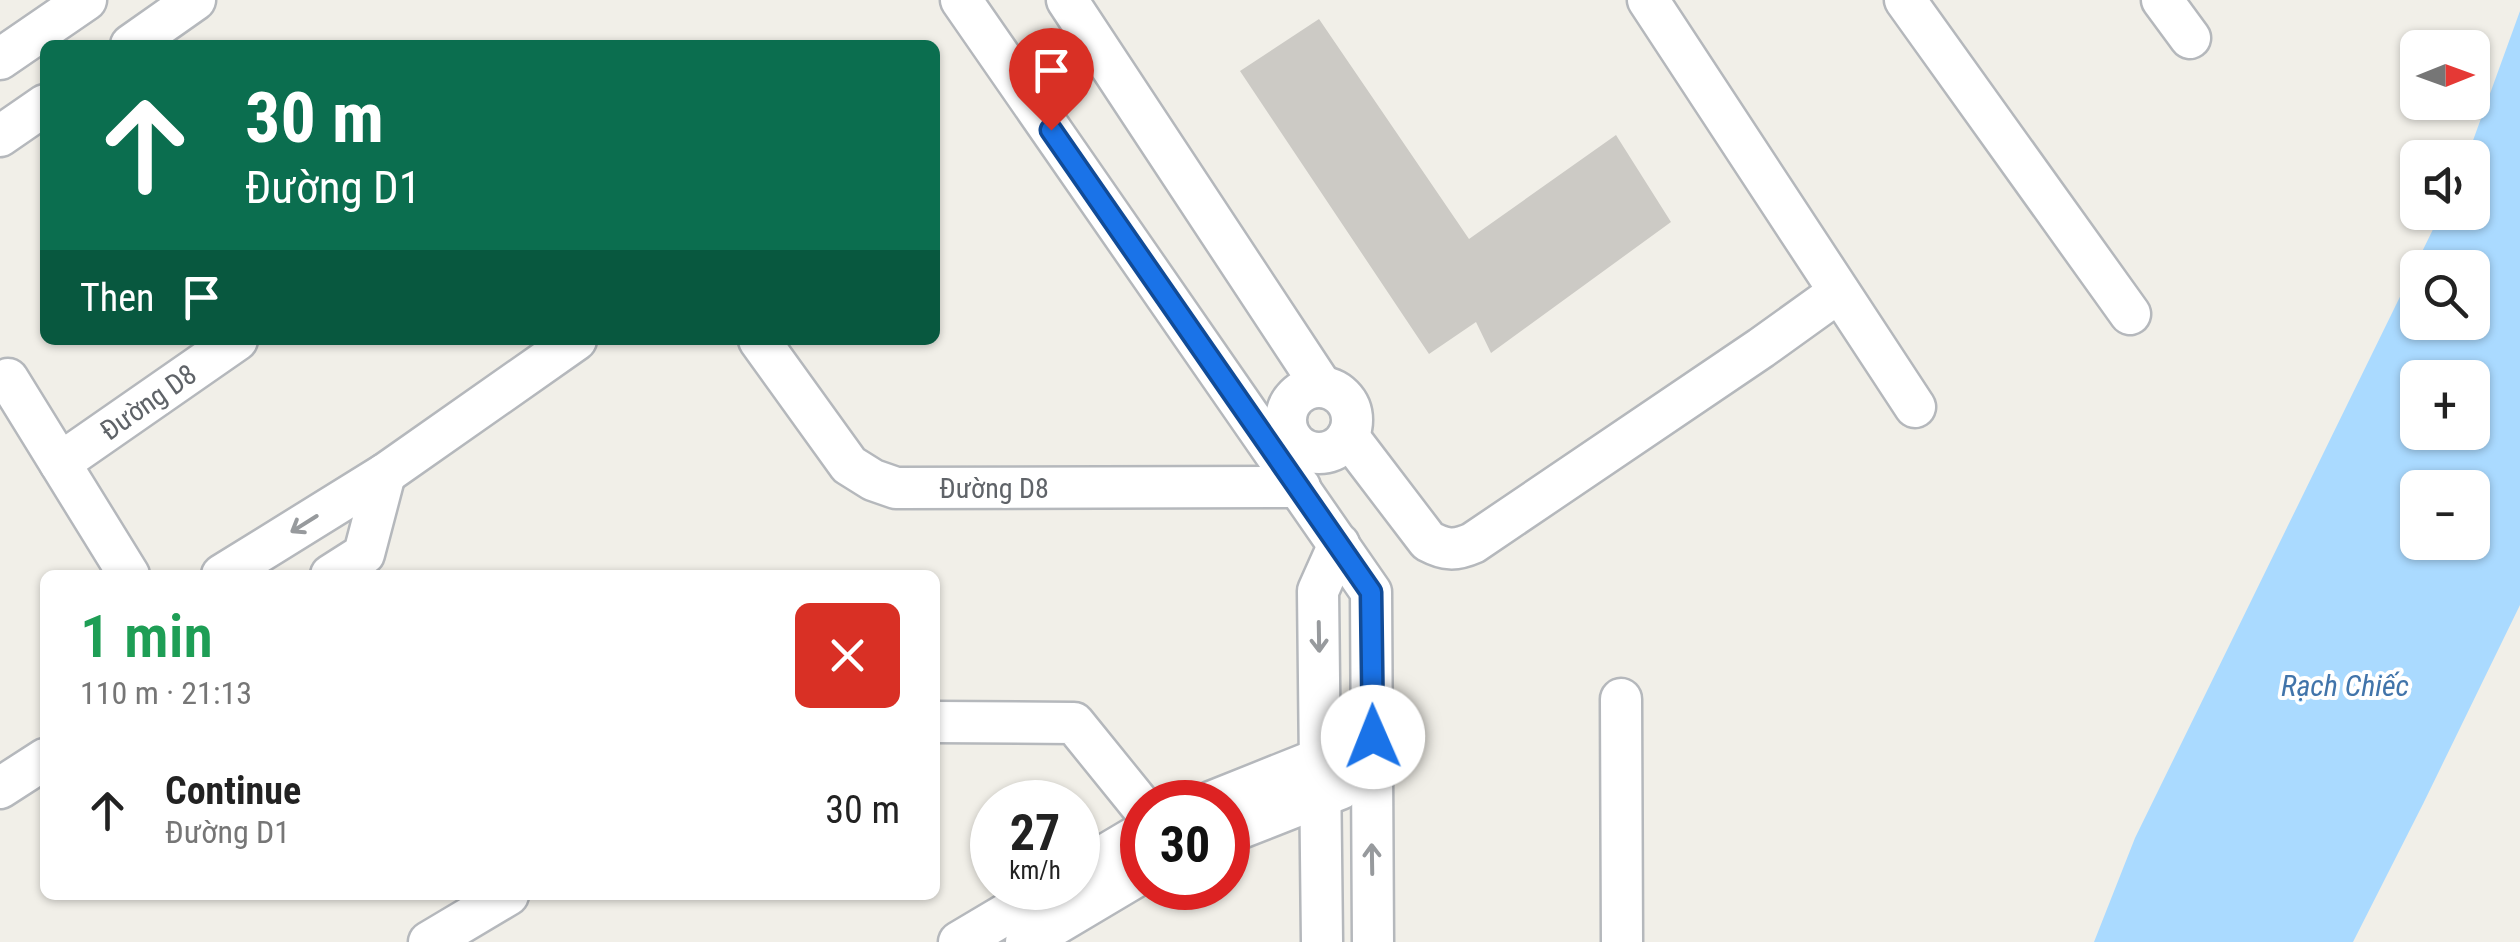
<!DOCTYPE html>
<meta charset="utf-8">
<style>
:root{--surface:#fff;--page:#f2f2f2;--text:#222;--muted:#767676}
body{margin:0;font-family:"Roboto Condensed",sans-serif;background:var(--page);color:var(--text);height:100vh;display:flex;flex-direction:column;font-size:38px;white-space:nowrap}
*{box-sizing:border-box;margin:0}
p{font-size:32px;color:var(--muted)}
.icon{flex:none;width:55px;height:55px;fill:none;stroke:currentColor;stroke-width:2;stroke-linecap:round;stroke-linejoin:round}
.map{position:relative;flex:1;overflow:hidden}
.drawer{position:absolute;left:40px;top:570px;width:900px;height:330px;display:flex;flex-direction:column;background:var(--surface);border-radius:15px;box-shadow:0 2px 8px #0004}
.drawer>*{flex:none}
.guide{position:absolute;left:40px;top:40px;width:900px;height:305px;border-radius:15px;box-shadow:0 2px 8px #0004;background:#0b6e4f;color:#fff;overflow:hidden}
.needle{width:65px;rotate:89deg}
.tools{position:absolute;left:2400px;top:30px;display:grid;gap:20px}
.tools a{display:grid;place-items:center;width:90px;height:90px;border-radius:15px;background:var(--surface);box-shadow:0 2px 8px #0004;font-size:50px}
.speed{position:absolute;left:970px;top:780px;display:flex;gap:20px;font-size:50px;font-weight:700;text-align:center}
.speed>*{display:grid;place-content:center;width:130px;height:130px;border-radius:50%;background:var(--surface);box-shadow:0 2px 8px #0004;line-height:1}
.speed small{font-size:25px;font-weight:400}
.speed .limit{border:15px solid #d22;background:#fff;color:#111}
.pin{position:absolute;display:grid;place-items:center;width:85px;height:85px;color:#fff;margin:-102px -42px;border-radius:50% 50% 50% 0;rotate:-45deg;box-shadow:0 0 10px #0007}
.pin .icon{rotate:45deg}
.me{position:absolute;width:110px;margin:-55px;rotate:359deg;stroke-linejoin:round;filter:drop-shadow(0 0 8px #0008)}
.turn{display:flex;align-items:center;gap:35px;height:210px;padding:0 40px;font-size:45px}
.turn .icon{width:130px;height:130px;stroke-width:2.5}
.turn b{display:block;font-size:70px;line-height:85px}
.then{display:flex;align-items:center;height:95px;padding:0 40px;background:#0003;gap:20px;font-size:38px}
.round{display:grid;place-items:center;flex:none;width:105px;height:105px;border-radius:15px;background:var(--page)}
.head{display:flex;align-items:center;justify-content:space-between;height:170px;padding:0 40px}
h1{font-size:60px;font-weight:600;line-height:75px;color:#1e9e55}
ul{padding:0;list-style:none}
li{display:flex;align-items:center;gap:30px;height:140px;padding:0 40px}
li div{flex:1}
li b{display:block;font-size:38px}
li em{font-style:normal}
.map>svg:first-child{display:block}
</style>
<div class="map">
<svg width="2520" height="942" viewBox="0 0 2520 942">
<rect width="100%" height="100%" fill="#f1efe8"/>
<!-- water -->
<path fill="#aadaff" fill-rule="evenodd" d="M2520,11V605L2423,804L2353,942H2094L2135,838L2441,213L2472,212V158L2467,157ZM2418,268H2472V322H2418ZM2418,378H2472V432H2418ZM2418,488H2472V542H2418Z"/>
<!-- building -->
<polygon fill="#cccac5" points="1319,19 1469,239 1616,135 1671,222 1491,353 1476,322 1429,354 1240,71"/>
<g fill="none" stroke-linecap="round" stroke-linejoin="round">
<!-- minor casing -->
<g stroke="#b5b8bc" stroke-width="45">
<g id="minor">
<polyline points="961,0 1371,592 1373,942"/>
<polyline points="1067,0 1322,387"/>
<polyline points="1648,0 1915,407"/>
<polyline points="1905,0 2130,314"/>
<polyline points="2162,0 2190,38"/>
<polyline points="131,45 195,0"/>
<polyline points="0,59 86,0"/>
<polyline points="0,136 45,105"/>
<polyline points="759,340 849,465 873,480 896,488 1300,487"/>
<polyline points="8,379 129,575"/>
<circle cx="1319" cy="420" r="33"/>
<path d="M1348,436L1428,541C1445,550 1455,551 1473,543L1761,348L1839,292"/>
<polyline points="60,463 237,340"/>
<polyline points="222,575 385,474 576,340"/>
<polyline points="331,575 364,554 385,474"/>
<polyline points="1621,699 1622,942"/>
<polyline points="935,722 1074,723 1142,807"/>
<polyline points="0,788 45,759"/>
<polyline points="1211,802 1341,750"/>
<polyline points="1228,833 1340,789"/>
<polyline points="1078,871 1142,833"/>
<polyline points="429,942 508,895"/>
<polyline points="959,942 1050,888"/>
<polyline points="1026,942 1142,873"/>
<polyline points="1322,942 1318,591 1339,544"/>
</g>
</g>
<!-- minor -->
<use href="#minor" stroke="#fff" stroke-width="40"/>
</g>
<!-- one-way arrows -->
<defs><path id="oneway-shaft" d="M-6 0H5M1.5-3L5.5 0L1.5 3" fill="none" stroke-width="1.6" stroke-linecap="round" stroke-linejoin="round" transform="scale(2.5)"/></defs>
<g stroke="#979a9d">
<use href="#oneway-shaft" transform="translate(304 524) rotate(148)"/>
<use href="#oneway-shaft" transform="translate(1319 637) rotate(89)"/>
<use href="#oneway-shaft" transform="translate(1372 859) rotate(-91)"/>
</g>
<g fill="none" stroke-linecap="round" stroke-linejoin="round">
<!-- route casing -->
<g stroke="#114b97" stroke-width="25">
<polyline id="route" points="1051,130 1371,592 1373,737"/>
</g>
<!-- route -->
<use href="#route" stroke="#1a73e8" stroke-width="18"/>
</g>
<g text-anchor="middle" stroke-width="8" stroke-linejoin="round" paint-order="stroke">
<!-- street labels -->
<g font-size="28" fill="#5f6368" stroke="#fff">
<text transform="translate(148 402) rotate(-35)" y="10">Đường D8</text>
<text x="994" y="498">Đường D8</text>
</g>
<!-- water labels -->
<g font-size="30" font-style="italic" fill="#4174aa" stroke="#fff">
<text x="2345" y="696">Rạch Chiếc</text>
</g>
</g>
</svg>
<div class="tools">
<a><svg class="needle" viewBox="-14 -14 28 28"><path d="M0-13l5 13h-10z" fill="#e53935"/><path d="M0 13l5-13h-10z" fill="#767676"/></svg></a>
<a><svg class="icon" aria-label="sound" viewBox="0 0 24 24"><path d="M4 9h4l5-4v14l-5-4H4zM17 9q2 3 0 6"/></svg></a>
<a><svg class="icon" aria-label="search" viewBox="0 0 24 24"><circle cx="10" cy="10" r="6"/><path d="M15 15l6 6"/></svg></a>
<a>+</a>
<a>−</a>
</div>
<div class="speed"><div>27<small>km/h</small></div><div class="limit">30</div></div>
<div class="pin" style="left:1051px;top:130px;background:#d93025"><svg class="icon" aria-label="arrive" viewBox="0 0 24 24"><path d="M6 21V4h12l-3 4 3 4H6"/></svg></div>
<svg class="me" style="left:1373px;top:737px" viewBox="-20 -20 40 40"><circle r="19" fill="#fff"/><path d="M0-13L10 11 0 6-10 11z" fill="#1a73e8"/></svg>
<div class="guide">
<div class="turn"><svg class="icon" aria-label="ahead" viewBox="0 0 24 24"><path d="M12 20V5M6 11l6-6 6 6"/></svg><div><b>30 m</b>Đường D1</div></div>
<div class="then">Then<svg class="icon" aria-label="arrive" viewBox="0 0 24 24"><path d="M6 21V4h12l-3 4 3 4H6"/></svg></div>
</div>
<section class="drawer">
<div class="head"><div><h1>1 min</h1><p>110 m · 21:13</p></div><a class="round" style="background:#d93025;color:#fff"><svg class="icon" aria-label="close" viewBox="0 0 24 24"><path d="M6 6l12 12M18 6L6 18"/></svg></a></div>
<ul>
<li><svg class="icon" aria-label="ahead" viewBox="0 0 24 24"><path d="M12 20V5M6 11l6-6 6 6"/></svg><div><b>Continue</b><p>Đường D1</p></div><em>30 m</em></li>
</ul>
</section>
</div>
